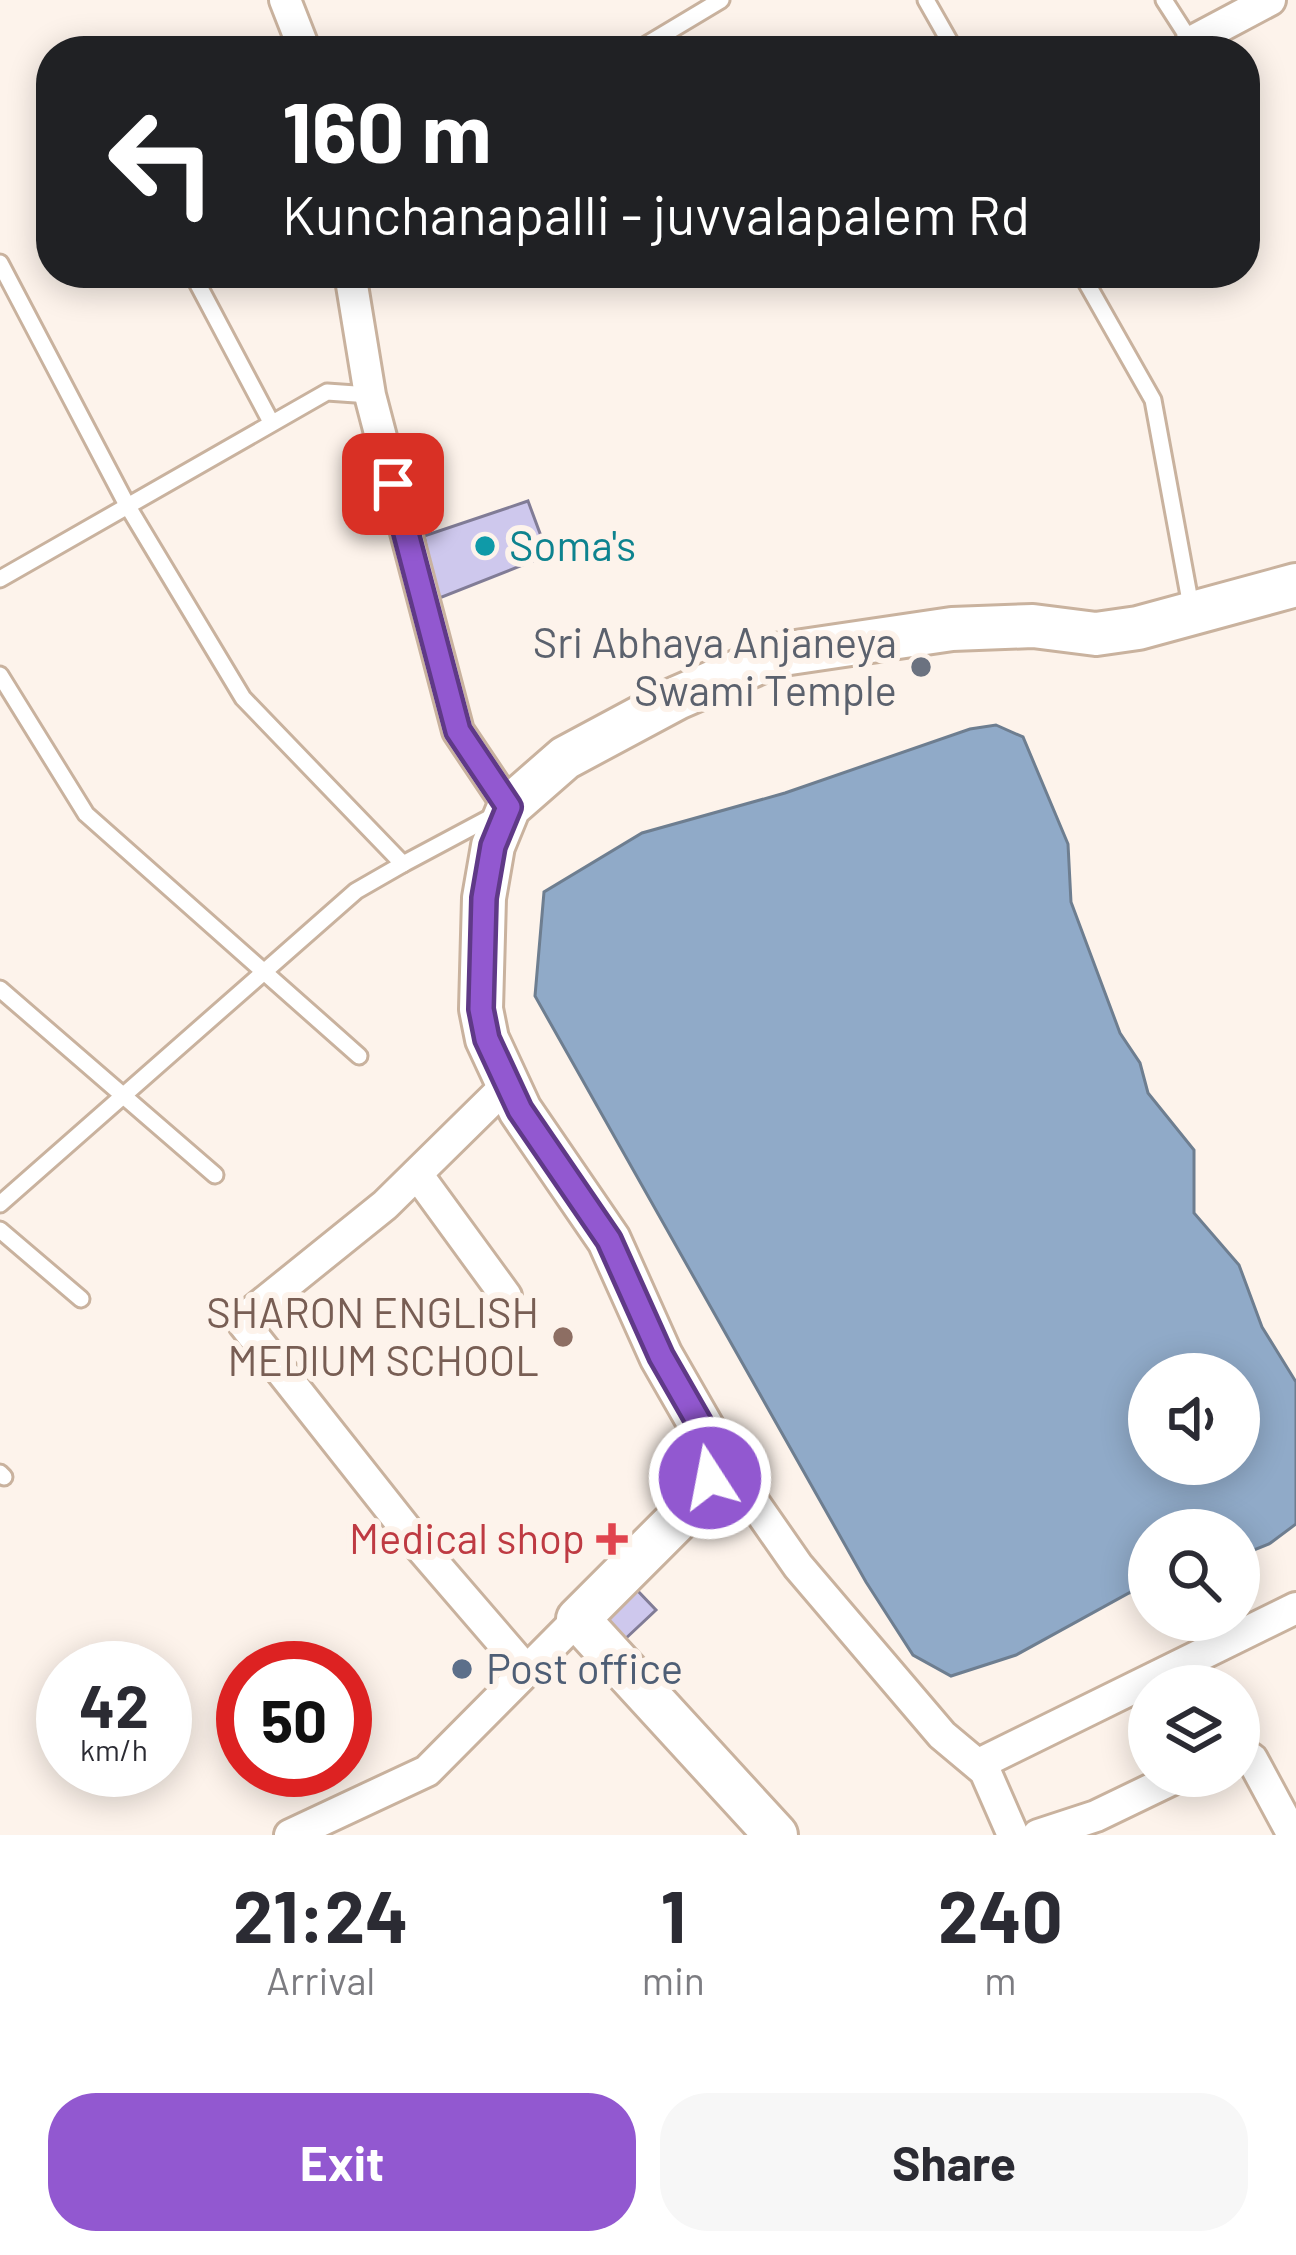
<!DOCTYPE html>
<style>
:root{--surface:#fff;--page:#f7f7f7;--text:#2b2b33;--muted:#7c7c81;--accent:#9258d0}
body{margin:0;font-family:Barlow,sans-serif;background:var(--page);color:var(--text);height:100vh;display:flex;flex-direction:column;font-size:45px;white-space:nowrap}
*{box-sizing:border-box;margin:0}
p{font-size:39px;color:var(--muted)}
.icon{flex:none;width:66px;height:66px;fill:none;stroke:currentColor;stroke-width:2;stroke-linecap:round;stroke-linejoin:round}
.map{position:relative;height:1835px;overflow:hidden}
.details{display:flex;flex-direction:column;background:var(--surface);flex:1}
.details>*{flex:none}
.guide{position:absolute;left:36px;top:36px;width:1224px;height:252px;border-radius:48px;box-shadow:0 6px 30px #0003;background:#202124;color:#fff;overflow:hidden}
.tools{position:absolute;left:1128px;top:1353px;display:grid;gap:24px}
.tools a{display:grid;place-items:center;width:132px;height:132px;border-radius:50%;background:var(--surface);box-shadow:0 6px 30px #0003;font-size:60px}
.speed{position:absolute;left:36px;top:1641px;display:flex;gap:24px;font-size:60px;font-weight:700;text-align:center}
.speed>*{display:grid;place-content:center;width:156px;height:156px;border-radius:50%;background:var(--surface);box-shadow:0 6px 30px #0003;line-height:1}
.speed small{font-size:30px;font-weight:400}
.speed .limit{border:18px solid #d22;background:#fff;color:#111}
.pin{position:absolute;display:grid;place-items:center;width:102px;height:102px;color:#fff;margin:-51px;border-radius:24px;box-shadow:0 6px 18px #0006}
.me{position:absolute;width:132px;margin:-66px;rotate:349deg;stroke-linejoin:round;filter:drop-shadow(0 0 9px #0008)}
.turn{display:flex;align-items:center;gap:42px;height:252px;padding:0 48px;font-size:54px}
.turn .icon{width:156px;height:156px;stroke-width:2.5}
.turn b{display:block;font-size:84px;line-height:102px}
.eta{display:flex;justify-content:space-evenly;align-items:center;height:204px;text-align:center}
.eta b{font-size:72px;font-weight:700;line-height:84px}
.primary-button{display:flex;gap:24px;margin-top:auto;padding:24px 48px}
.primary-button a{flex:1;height:138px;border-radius:48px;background:var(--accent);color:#fff;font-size:48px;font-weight:700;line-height:138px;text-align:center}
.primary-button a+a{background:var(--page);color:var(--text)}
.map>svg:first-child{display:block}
</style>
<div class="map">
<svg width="1296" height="1835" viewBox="0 0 1296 1835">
<rect width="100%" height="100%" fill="#fdf3eb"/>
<!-- water -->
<path fill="#90aac8" stroke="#6e7e90" stroke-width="3" fill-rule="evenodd" d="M996,725L1023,737L1068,844L1071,902L1120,1033L1140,1063L1148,1093L1194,1150V1213L1239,1265L1262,1327L1296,1382V1524L1269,1544L1239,1556V1530H1149V1587L1129,1593L1016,1655L951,1676L913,1655L866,1582L535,996L544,892L642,833L785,793L970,729ZM1149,1374H1239V1464H1149Z"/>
<!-- building -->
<g fill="#cec8ed" stroke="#817c96" stroke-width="3">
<polygon points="528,501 548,555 437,599 424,536"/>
<polygon points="636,1589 656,1610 623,1641 603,1620"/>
</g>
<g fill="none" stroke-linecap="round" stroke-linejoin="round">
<!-- lane casing -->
<g stroke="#c9b29e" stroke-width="21">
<g id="lane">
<polyline points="926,0 955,51"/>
<polyline points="1164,0 1191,42"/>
<polyline points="636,51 721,0"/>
<polyline points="0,263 127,505 243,698 403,864 493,816"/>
<polyline points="192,273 271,422"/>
<polyline points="1081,273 1153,400 1190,601"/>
<polyline points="0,579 327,392 370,395"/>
<polyline points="0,675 86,814 359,1056"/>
<polyline points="0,989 215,1175"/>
<polyline points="0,1204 356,891 403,864"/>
<polyline points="0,1230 81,1299"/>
<polyline points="0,1473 4,1477"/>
</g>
</g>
<!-- street casing -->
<g stroke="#c9b29e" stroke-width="36">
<g id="street">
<polyline points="285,0 305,51"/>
<polyline points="1191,42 1270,0"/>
<polyline points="350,273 370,395 458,731 509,807"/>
<polyline points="506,1086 385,1205 251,1313 244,1324 421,1548 527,1671"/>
<polyline points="417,1174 506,1296"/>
<polyline points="711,1460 743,1487 798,1566 942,1735 985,1771 1013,1835"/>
<polyline points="1239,1751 1252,1759 1293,1835"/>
<polyline points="979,1764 1296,1608"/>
<polyline points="290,1835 427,1771 578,1619"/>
<polyline points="1038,1835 1096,1816 1179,1776"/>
</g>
</g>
<!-- secondary casing -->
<g stroke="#c9b29e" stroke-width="48">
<polyline id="secondary" points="776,1835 578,1619 700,1497 712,1466 708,1438 661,1356 609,1240 520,1110 487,1039 481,1009 484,898 493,846 509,807 565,758 677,698 776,655 952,629 1033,626 1096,634 1138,628 1296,585"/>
</g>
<!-- lane -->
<use href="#lane" stroke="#fff" stroke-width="15"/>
<!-- street -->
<use href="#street" stroke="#fff" stroke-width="30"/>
<!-- secondary -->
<use href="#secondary" stroke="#fff" stroke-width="42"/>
</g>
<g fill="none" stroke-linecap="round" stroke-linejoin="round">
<!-- route casing -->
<g stroke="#5f3987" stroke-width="30">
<polyline id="route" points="393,484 458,731 509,807 493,846 484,898 481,1009 487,1039 520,1110 609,1240 661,1356 708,1438 710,1478"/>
</g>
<!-- route -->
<use href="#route" stroke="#9258d0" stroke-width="21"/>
</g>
<!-- markers -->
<circle fill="#0f9aa8" stroke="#fdf3eb" stroke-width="4.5" cx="485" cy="546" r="12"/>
<circle fill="#6b7280" stroke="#fdf3eb" stroke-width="4.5" cx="921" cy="667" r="12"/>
<circle fill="#8d6e63" stroke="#fdf3eb" stroke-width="4.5" cx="563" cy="1337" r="12"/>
<path fill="#e0444e" stroke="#fdf3eb" stroke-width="4.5" d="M606 1521h12v12h12v12h-12v12h-12v-12h-12v-12h12z"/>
<circle fill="#5c6f8a" stroke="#fdf3eb" stroke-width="4.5" cx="462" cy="1669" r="12"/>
<g text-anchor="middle" stroke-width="12" stroke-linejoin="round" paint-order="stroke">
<!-- culture labels -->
<g font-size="42" fill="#0d838f" stroke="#fdf3eb" text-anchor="start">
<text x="509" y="561">Soma's</text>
</g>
<!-- worship labels -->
<g font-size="42" fill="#5b616d" stroke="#fdf3eb" text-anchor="end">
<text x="897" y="658">Sri Abhaya Anjaneya<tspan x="897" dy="48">Swami Temple</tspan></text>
</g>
<!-- education labels -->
<g font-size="42" fill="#785e54" stroke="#fdf3eb" text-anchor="end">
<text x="539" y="1328">SHARON ENGLISH<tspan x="539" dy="48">MEDIUM SCHOOL</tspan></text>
</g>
<!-- health labels -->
<g font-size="42" fill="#be3a42" stroke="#fdf3eb" text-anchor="end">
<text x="585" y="1554">Medical shop</text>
</g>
<!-- service labels -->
<g font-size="42" fill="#4e5e75" stroke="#fdf3eb" text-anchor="start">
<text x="486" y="1684">Post office</text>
</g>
</g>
</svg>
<div class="tools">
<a><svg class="icon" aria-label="sound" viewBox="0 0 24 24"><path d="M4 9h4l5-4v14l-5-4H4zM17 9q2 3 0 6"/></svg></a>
<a><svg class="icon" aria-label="search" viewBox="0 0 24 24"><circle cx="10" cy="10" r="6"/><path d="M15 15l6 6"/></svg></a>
<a><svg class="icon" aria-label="layers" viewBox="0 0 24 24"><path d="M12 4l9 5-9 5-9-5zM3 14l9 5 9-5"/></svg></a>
</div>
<div class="speed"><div>42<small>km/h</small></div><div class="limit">50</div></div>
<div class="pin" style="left:393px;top:484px;background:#d93025"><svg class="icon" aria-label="arrive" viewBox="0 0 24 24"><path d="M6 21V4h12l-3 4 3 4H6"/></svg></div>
<svg class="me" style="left:710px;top:1478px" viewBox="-20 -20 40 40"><circle r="17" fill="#9258d0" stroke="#fff" stroke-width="3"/><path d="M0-11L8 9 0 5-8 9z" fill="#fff"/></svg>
<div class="guide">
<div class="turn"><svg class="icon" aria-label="left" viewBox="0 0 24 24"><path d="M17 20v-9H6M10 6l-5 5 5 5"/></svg><div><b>160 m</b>Kunchanapalli - juvvalapalem Rd</div></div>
</div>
</div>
<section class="details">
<div class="eta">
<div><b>21:24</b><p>Arrival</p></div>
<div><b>1</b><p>min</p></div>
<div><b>240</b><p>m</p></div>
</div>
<div class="primary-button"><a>Exit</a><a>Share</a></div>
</section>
